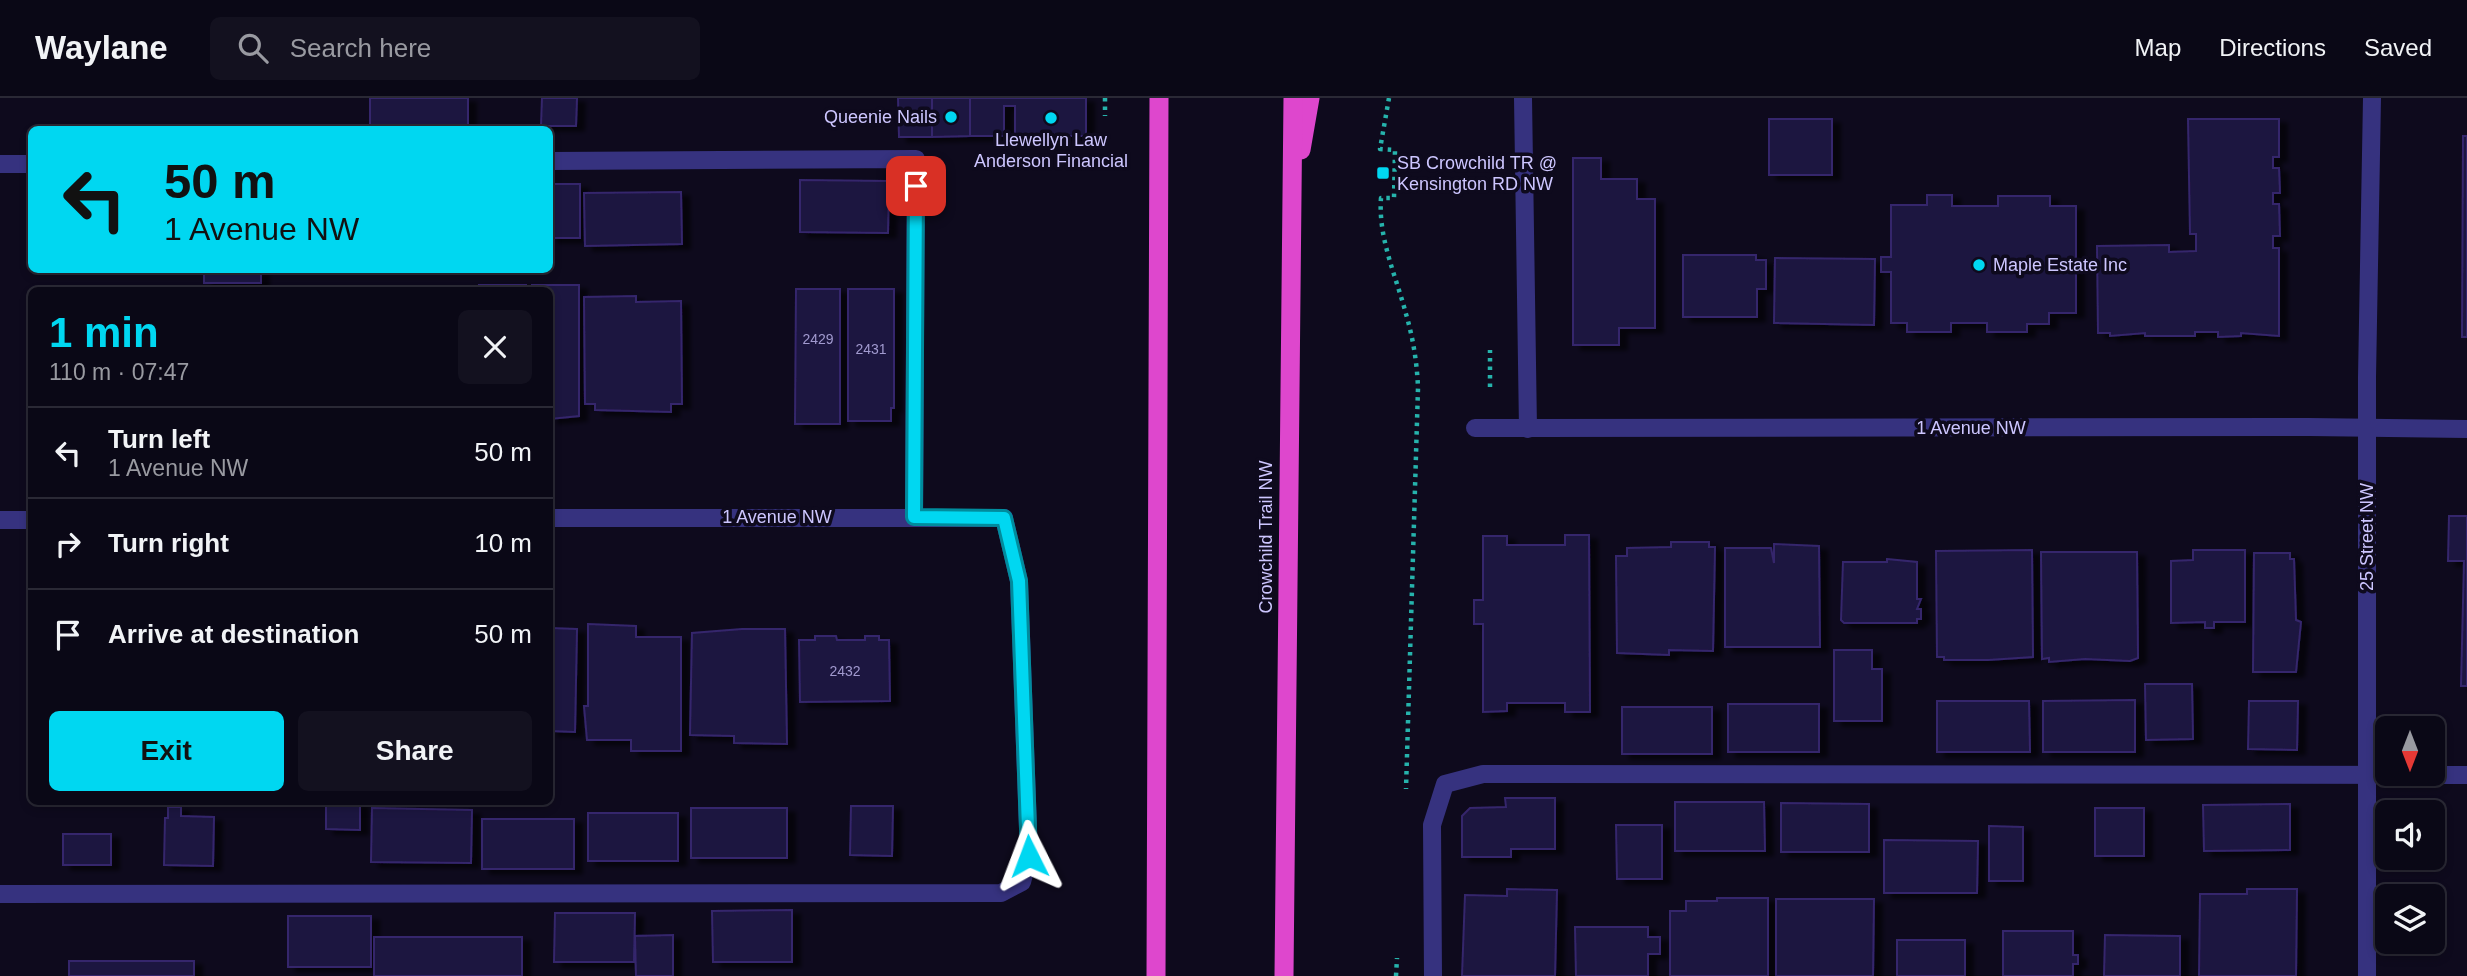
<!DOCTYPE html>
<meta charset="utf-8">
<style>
:root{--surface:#0a0816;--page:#13111f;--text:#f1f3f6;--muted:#999aa1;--line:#2a2935;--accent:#00d7f1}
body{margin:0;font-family:Arial,sans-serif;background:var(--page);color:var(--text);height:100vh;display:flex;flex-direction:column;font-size:26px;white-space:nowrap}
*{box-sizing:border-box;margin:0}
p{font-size:23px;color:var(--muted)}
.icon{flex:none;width:38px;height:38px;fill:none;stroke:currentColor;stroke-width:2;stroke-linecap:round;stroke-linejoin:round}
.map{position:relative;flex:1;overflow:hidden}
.sheet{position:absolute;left:28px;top:189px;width:525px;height:518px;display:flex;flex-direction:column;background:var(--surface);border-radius:10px;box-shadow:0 4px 10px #0003,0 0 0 2px var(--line)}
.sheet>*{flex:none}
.banner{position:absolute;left:28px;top:28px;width:525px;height:147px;border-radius:10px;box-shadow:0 4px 10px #0003,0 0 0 2px var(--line);background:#00d7f1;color:#111;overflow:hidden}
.needle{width:46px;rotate:180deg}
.fabs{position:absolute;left:2375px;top:618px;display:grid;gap:14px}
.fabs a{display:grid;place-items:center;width:70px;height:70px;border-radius:10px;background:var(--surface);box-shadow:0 4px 10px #0003,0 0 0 2px var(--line);font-size:35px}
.pin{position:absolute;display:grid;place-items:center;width:60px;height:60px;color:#fff;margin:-30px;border-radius:14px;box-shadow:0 4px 10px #0006}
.me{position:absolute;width:77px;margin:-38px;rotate:357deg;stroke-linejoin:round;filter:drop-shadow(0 0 5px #0008)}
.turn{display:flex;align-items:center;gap:24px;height:147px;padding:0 21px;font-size:32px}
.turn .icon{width:91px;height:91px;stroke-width:2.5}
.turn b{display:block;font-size:49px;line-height:60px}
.round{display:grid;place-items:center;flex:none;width:74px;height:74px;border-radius:10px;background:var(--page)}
.overview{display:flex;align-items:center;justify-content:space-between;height:119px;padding:0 21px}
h1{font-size:42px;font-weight:600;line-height:52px;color:var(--accent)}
.action{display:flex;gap:14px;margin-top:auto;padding:14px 21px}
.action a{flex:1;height:80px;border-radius:10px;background:var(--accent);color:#111;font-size:28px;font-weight:600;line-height:80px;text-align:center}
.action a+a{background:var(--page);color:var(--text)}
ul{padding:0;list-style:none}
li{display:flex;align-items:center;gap:21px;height:91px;padding:0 21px;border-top:2px solid var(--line)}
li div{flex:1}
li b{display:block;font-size:26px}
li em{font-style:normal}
header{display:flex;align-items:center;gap:42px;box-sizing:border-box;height:98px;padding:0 35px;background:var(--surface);border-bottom:2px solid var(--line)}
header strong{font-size:33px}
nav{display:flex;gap:38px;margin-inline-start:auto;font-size:24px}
.search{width:490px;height:63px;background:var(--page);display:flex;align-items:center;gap:18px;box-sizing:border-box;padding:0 24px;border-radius:10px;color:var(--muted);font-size:26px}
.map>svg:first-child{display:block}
</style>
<header>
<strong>Waylane</strong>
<div class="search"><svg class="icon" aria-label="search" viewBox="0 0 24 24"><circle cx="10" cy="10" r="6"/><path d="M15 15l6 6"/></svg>Search here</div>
<nav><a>Map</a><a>Directions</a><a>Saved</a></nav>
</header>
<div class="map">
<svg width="2467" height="878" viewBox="0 0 2467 878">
<defs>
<filter id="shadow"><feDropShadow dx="8" dy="4.5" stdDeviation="2" flood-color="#0009"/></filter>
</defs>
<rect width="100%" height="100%" fill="#0e0a1d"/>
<!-- building -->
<g fill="#1e153f" stroke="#34266c" stroke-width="2" filter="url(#shadow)">
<rect x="370" y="0" width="98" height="32"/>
<polygon points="542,0 577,0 576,28 541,28"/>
<polygon points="898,0 932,0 932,39 899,39"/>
<polygon points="932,0 970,0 970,38 932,39"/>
<polygon points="970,0 1086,0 1086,38 1015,38 1015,8 1004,8 1004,38 970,38"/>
<rect x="1769" y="21" width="63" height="56"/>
<polygon points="2188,21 2279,21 2279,59 2273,59 2273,70 2279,70 2280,95 2273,95 2273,106 2279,106 2280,138 2273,138 2273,150 2279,150 2279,238 2241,235 2241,238 2218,239 2218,234 2195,234 2195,238 2145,238 2145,235 2110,238 2110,235 2098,235 2097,148 2169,147 2169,154 2196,153 2196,136 2190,136"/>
<polygon points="2463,38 2467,38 2467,239 2462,239"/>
<polygon points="1573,60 1601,60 1601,81 1637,81 1637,101 1655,101 1655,230 1619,230 1619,247 1573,247"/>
<polygon points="800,82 889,83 888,135 800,134"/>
<rect x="550" y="86" width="30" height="54"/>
<polygon points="681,94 682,146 585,148 584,95"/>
<polygon points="1927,97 1952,97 1952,108 1998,108 1998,98 2050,98 2050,108 2076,108 2076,215 2049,215 2049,226 2027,226 2027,234 1987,234 1987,225 1951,225 1951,234 1907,234 1907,225 1891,225 1891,174 1881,174 1881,159 1891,159 1891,107 1927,107"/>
<polygon points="1683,157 1756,157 1756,162 1766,162 1766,191 1757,191 1757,219 1683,219"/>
<polygon points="1775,160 1875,161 1874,227 1774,225"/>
<rect x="204" y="172" width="57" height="13"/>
<rect x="479" y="187" width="47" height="5"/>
<polygon points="532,187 579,187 579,318 550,321 550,192 532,192"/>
<polygon points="311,188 366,188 366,192 281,192 311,192"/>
<polygon points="796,191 840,191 840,326 795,326"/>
<polygon points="848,191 894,191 894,310 891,310 891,323 848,323"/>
<polygon points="636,198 636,204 681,203 682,306 671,306 671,314 595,312 595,306 585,306 584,199"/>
<polygon points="2449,418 2467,418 2467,588 2461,588 2464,463 2448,463"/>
<polygon points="1565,437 1589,437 1590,614 1565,614 1565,605 1507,605 1507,613 1483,614 1483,526 1474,526 1474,502 1483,502 1483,438 1507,438 1507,447 1565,447"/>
<polygon points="1671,444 1709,444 1709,449 1715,449 1713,553 1669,552 1669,557 1617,555 1616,458 1627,458 1627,450 1671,449"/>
<polygon points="1774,446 1819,448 1820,549 1725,549 1725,450 1771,450 1774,465"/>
<polygon points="2032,452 2033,559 1988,562 1944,562 1944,559 1937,559 1936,453"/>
<polygon points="2193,452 2245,452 2245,524 2214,524 2214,530 2205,530 2205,524 2171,525 2171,463 2193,462"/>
<polygon points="2041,454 2137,454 2138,560 2130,563 2085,561 2049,564 2049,560 2042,561"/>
<polygon points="2254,455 2290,455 2290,461 2294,461 2296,522 2301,524 2296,574 2253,574"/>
<polygon points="1887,461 1917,464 1917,501 1921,501 1917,511 1921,511 1921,521 1917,521 1917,525 1844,525 1841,522 1843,464 1887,464"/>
<polygon points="588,526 636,528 636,539 681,539 681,653 631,653 631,642 587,642 584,608 588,608"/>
<polygon points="550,530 577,531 575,634 550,633"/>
<polygon points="742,531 785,531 787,646 734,645 734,638 690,637 692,535"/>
<polygon points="815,538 836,538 837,542 865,542 865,538 879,538 879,542 889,542 890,603 800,604 799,542 815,542"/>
<polygon points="1834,552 1872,552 1872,571 1882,571 1882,623 1834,623"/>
<polygon points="2145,586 2192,586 2193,641 2146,642"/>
<polygon points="2135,602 2135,654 2043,654 2043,603"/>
<polygon points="1937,603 2029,603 2030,654 1937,654"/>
<polygon points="2249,603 2298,603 2297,652 2248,651"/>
<rect x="1728" y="606" width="91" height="48"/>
<rect x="1622" y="609" width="90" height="47"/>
<polygon points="1505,700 1555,700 1555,751 1511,751 1511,759 1462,759 1462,718 1470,710 1506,709"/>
<polygon points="326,704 360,704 360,732 326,731"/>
<polygon points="1675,704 1764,704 1765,753 1675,753"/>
<polygon points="1781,705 1869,706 1869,754 1781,754"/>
<polygon points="2290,706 2290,752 2204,753 2203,707"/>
<polygon points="851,708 893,708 892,758 850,757"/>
<polygon points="168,709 181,709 181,718 214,719 213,768 164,767 165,720 168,720"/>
<polygon points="372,710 472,712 471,765 371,764"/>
<rect x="691" y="710" width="96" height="50"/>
<rect x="2095" y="710" width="49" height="48"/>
<rect x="588" y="715" width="90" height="48"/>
<rect x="482" y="721" width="92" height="50"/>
<polygon points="1616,727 1662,727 1662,781 1617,781"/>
<polygon points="1989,728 2023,729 2023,783 1989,783"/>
<rect x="63" y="736" width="48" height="31"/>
<polygon points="1884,742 1978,743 1977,795 1884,795"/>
<polygon points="1507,791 1557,792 1555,878 1462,878 1465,797 1507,798"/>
<polygon points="2247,791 2297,791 2296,878 2199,878 2200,796 2247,796"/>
<polygon points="1717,800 1768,800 1768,878 1670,878 1670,813 1686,813 1686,803 1717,803"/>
<polygon points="1776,801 1874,801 1873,878 1776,878"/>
<polygon points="792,812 792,864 713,864 712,813"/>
<polygon points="555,815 635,815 634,864 554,864"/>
<rect x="288" y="818" width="83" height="51"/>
<polygon points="1575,829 1648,829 1648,839 1660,839 1660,856 1648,856 1648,878 1576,878"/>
<polygon points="2003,833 2073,833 2073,857 2078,857 2078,866 2073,866 2073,878 2003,878"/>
<polygon points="673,837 673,878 636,878 635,838"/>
<polygon points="2105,837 2180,838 2180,878 2104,878"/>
<rect x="374" y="839" width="148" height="39"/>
<rect x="1897" y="842" width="68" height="36"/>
<rect x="69" y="863" width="125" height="15"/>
</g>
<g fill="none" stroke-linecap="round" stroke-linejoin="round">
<!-- path -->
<g stroke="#26b3ac" stroke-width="4.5" stroke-dasharray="3.5 5" stroke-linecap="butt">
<polyline points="1105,0 1105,18"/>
<path d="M1389,0L1380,51L1395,52L1394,100H1381C1378,140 1396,178 1406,216C1413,240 1417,264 1418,290L1406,691"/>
<polyline points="1490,289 1490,252"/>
<polyline points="1396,878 1397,860"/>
</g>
<!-- service -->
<g stroke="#36327f" stroke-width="18">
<polyline points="1523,0 1528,331"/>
<polyline points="550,63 916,61 914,419"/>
<polyline points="0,66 32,66"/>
<polyline points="0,796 1001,795 1022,784 1029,758 1019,483 1004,420"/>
<polyline points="1433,878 1432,727 1445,686 1483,676 2467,677"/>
</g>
<!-- minor -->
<g stroke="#36327f" stroke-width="18">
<polyline points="1475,330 2309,329 2467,331"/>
<polyline points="550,420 1004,420"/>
<polyline points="0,422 32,422"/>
<polyline points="2367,878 2367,279 2372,0"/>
</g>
<!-- trunk -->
<g stroke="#de47cd" stroke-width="19">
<polyline points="1301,52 1310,0"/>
<polyline points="1156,878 1159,0"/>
<polyline points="1284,878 1293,0"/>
</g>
</g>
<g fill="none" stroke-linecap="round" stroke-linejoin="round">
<!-- route casing -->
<g stroke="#008c9d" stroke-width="18">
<polyline id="route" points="916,88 914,419 1004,420 1019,483 1029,758"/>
</g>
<!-- route -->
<use href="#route" stroke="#00d7f1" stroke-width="12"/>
</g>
<!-- markers -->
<g fill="#00d7f1" stroke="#0e0a1d" stroke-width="2.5">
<circle cx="951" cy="19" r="7"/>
<circle cx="1051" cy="20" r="7"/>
<rect x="1376" y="68" width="14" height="14" rx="3.5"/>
<circle cx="1979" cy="167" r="7"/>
</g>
<g text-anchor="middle" stroke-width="7" stroke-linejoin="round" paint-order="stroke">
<!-- number labels -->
<g font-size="14" fill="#a19acf">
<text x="818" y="246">2429</text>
<text x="871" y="256">2431</text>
<text x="845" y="578">2432</text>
</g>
<!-- poi labels -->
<g font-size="18" fill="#cdc6ff" stroke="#0e0a1d" text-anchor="start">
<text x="937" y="25" text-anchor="end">Queenie Nails</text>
<text x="1051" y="48" text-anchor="middle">Llewellyn Law<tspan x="1051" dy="21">Anderson Financial</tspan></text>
<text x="1397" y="71">SB Crowchild TR @<tspan x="1397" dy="21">Kensington RD NW</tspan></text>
<text x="1993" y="173">Maple Estate Inc</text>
</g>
<!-- street labels -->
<g font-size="18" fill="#cdc6ff" stroke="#0e0a1d">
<text x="1971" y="336">1 Avenue NW</text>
<text x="777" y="425">1 Avenue NW</text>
<text transform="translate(1266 439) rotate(-90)" y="6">Crowchild Trail NW</text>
<text transform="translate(2367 439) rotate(-90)" y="6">25 Street NW</text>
</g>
</g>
</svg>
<div class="fabs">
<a><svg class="needle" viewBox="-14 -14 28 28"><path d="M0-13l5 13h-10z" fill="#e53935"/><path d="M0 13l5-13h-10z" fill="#999aa1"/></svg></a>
<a><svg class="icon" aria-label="sound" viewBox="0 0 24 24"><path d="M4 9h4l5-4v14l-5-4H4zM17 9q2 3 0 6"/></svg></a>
<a><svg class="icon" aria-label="layers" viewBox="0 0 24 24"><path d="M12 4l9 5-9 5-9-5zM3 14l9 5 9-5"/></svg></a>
</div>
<div class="pin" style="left:916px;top:88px;background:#d93025"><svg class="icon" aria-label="arrive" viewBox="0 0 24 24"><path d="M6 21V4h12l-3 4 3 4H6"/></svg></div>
<svg class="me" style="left:1029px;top:758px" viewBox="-20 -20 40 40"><path d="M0-17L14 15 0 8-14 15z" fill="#00d7f1" stroke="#fff" stroke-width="4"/></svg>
<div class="banner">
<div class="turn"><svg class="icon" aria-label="left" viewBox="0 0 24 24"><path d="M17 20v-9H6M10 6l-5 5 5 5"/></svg><div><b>50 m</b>1 Avenue NW</div></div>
</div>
<section class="sheet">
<div class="overview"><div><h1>1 min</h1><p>110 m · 07:47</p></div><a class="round"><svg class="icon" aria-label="close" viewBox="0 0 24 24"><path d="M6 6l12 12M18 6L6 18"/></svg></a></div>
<ul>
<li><svg class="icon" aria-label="left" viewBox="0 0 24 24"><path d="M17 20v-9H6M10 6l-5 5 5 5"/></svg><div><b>Turn left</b><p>1 Avenue NW</p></div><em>50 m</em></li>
<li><svg class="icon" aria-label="right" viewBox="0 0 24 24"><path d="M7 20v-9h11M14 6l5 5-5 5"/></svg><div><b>Turn right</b></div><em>10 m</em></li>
<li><svg class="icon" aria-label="arrive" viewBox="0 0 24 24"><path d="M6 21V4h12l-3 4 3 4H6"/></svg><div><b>Arrive at destination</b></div><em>50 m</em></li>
</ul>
<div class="action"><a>Exit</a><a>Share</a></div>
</section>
</div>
